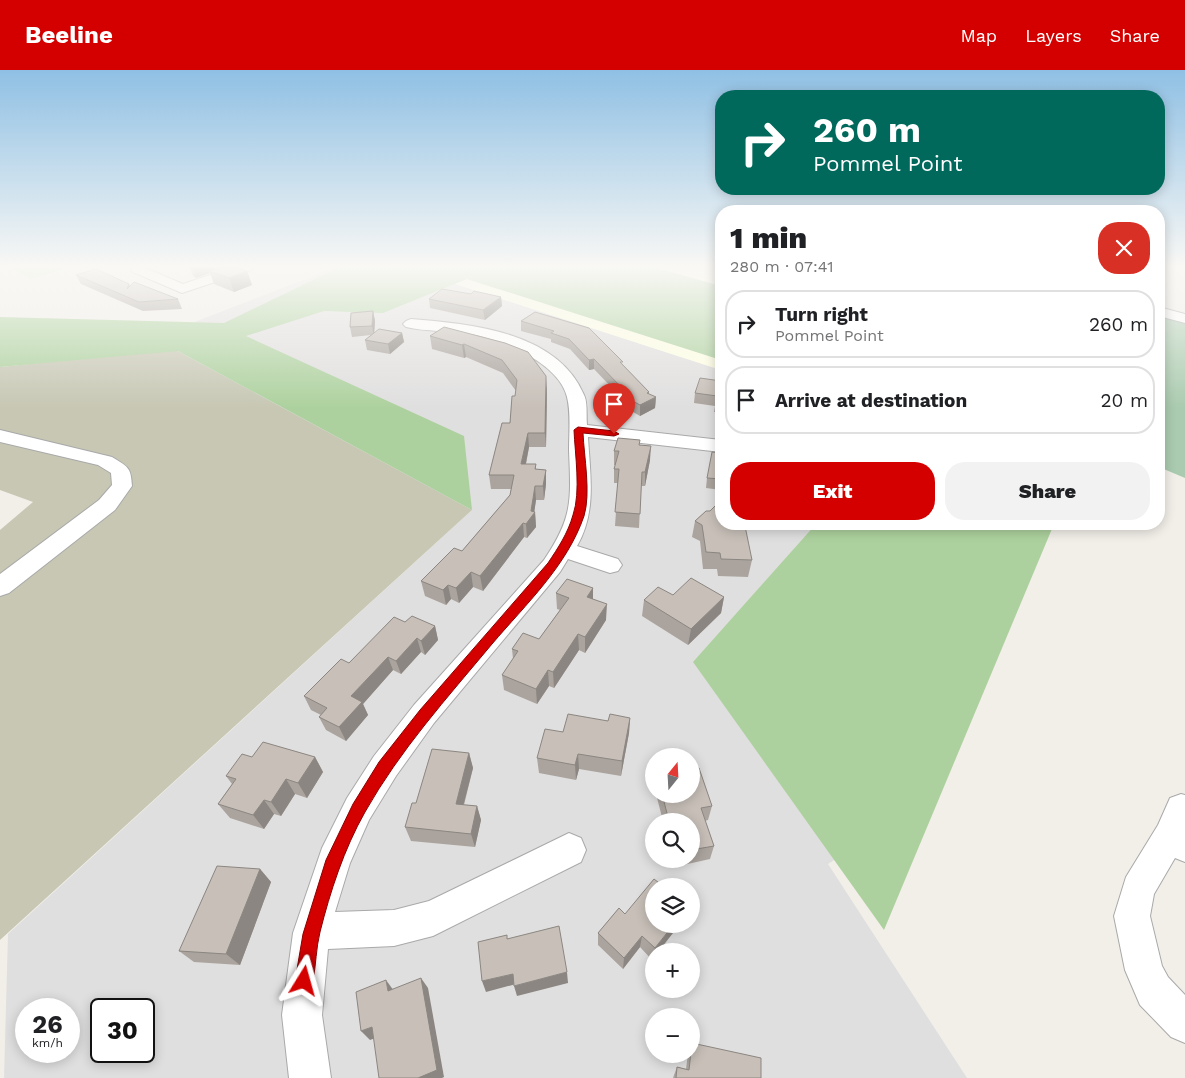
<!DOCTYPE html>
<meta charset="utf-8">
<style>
:root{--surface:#fff;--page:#f2f2f2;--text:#202124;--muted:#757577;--line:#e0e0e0;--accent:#d40000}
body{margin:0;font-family:"Work Sans",sans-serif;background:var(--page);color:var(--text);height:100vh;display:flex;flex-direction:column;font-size:19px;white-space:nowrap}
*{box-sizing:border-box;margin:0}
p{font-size:16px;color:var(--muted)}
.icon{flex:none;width:28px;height:28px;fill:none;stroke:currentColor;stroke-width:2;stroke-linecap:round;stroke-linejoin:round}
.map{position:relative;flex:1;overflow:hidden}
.drawer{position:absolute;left:715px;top:135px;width:450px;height:325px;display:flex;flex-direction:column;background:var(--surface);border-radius:20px;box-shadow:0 2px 12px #0003}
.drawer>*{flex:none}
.hud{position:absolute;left:715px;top:20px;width:450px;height:105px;border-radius:20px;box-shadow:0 2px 12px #0003;background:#00695c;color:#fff;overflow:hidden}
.needle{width:32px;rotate:18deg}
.controls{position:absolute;left:645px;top:678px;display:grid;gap:10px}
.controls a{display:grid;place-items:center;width:55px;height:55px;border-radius:50%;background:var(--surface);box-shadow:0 2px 12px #0003;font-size:25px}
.speed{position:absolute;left:15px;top:928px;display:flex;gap:10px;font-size:25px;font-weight:700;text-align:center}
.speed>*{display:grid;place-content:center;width:65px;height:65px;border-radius:50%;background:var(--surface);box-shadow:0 2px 12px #0003;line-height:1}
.speed small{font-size:12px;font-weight:400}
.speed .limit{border:2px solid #111;border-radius:8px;background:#fff;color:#111}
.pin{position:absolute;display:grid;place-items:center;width:42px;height:42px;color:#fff;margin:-51px -21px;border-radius:50% 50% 50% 0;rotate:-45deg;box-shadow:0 0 5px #0007}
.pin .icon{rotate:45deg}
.me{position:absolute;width:55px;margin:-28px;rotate:8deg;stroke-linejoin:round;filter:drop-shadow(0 0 4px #0008)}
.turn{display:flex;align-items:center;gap:18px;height:105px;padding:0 15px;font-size:22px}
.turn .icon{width:65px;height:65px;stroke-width:2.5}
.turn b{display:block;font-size:35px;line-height:42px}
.round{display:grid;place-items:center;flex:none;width:52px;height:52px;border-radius:20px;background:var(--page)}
.head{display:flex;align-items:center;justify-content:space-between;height:85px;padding:0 15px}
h1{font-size:30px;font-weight:800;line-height:38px}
.cta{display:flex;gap:10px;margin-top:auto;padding:10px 15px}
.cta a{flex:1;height:58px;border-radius:20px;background:var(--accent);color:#fff;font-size:20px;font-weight:800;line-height:58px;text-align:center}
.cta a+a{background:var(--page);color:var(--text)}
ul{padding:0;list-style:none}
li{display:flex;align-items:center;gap:15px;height:68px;margin:0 10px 8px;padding:0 5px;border:2px solid var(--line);border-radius:20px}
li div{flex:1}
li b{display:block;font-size:19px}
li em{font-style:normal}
header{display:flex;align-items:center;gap:30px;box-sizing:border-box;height:70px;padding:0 25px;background:var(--accent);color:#fff}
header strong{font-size:24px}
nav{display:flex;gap:28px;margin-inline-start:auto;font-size:18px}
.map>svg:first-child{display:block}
</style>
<header>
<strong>Beeline</strong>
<nav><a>Map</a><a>Layers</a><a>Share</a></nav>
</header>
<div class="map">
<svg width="1185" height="1008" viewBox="0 0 1185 1008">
<rect width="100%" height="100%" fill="#f2efe9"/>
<!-- residential -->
<path fill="#e0dfdf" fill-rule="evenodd" d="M337,197H403L721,300V454H1036L921,734L828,794L967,1008H4L8,864L472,440L153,268ZM654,686H691V724H654ZM654,751H691V789H654ZM654,816H691V854H654ZM654,881H691V919H654ZM26,939H69V981H26ZM101,939H144V981H101ZM654,946H691V984H654Z"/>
<!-- education -->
<polygon fill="#ffffe5" points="403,197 721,197 721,300"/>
<!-- construction -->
<polygon fill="#c7c7b4" points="174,279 472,440 0,870 0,460 33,432 0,420 0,297"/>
<!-- grass -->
<polygon fill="#cdebb0" points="8,197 72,197 31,209"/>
<!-- forest -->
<g fill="#add19e">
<polygon points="340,197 395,197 401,198 405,197 653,197 721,216 721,290 467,209 383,243 324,241 246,266 464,366 472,440 178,281 0,297 0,247 224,253"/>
<polygon points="816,454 1054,454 884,860 693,592"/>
</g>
<!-- cemetery -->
<polygon fill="#aacbaf" points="1159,243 1185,251 1185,408 1159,397"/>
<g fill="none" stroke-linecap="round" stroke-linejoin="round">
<!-- minor casing -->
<g stroke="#a9a9a9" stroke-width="2">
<g id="minor">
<polygon points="133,197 143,197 183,214 234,197 253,197 251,200 182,223 133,202 131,199"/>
<polygon points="1159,237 1185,244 1185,253 1159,246"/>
<path d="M411,249C470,254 557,261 584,325C588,333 586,346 587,355L721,370V382L588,367C590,404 597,442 577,476L618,489L622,495L618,501L610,503L568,489L560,502L434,653L396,706L369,750L350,793L335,842L394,840L429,831L569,763L581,768L586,780L581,792L433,866L394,876L328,879L322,945L331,1008H289L282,945L293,863L322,778L347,728L374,686L414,635L544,490C573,447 571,431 569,380C569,364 571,342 567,327C559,293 501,269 470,264C449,260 426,262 406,257L403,254L406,251Z"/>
<path d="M0,360L112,387C128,397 131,397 132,416L115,440L9,523L0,526V504L99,430L112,415L111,403L98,395L0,372Z"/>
<polygon points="1181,724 1185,725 1185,792 1175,788 1154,824 1150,846 1162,896 1168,907 1185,925 1185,973 1171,967 1140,935 1125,900 1114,846 1126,807 1158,755 1170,728"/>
</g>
</g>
<!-- minor -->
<use href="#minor" fill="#fff" fill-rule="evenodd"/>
</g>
<!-- wall -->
<g fill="#aba49e">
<polygon points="190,197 214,197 215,199 247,201 252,215 234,222 214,214 210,203 196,208 193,206 190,198"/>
<polygon points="76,205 129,214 130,216 178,229 182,239 143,241 81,214"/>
<polygon points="501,227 502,236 485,250 430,238 429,229"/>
<polygon points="373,241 375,251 374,263 402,263 404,272 390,284 367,280 365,270 371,265 352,267 350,257"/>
<polygon points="535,242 623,295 649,322 649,324 656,327 655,338 640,346 612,330 612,320 613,319 594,299 589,300 570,279 551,272 551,269 521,261 521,251"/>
<polygon points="430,266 505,273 547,319 546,377 529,377 526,394 536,394 536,399 546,400 546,414 544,430 536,430 534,442 535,442 536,457 527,468 524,467 483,521 473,517 459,533 451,529 446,535 425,526 421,511 462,481 510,425 511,419 491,419 489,405 510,353 516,321 503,303 466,287 464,288 432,279"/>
<polygon points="721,311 721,343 714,342 715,336 694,333 695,323"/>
<polygon points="640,375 650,390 645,416 641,416 639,458 615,456 618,413 614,413 614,399 616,395 614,395 614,381"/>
<polygon points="721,383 721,420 706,418 707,408"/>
<polygon points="706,441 752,490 748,507 718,506 717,499 703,499 700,471 692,467 695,451"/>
<polygon points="593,518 593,529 606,550 585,583 579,580 554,618 549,616 537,634 504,620 502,605 513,589 512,579 539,569 560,540 557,539 556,523"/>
<polygon points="673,525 724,527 721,543 688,575 642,546 644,530"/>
<polygon points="405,552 435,556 438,570 425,585 421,582 401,604 393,600 363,634 368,645 346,671 326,660 319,647 321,645 311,640 304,626"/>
<polygon points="630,648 629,663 621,706 579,699 576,710 539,703 537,688 563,662 608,651"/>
<polygon points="469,683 473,698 464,735 477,736 481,750 475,777 411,771 405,757 416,733"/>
<polygon points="252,687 315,687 323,702 307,728 295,724 281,746 274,744 264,759 230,748 218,734 232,714 226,706"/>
<polygon points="656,724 691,724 712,736 708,750 705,751 714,776 710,789 674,797 672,789 691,789 691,751 663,751"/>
<polygon points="260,799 271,812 240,895 194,892 179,881"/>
<polygon points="619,838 659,881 654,881 654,888 652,890 640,877 623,899 598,875 598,863"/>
<polygon points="688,984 691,984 761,1008 673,1008 674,1005 677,997 686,999"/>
</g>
<!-- shaded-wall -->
<g fill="#8b8681">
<polygon points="200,197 214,197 215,201 209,201 210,203 196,208 193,199"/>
<polygon points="247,201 252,215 234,222 229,208"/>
<polygon points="501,227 502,236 485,250 483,240"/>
<polygon points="373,241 375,251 374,265 372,256"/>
<polygon points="402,263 404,272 390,284 388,274"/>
<polygon points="464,274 466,287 464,288 462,275"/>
<polygon points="594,289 594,299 589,300 589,290"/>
<polygon points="546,306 547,319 546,377 545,363"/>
<polygon points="649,322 648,331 656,327 655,338 640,346 640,335 647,323"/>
<polygon points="528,363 529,377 523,408 521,394"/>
<polygon points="651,376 650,390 645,416 645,402"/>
<polygon points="546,400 546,414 544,430 543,416"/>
<polygon points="535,416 536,430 534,444 535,442 536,457 527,468 526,454 531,441"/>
<polygon points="523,453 524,467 483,521 480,506"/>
<polygon points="471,502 473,517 459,533 456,518"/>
<polygon points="448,515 451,529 446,535 443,520"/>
<polygon points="593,518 593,535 587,527"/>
<polygon points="724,527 721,543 688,575 691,559"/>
<polygon points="607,534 606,550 585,583 585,567"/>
<polygon points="435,556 438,570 425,585 421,571"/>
<polygon points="578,564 579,580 554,618 553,602"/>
<polygon points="417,568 421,582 401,604 396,591"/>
<polygon points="388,587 393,600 363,634 368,645 346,671 339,657 351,626"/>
<polygon points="548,600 549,616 537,634 536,619"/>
<polygon points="630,648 629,663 621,706 622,691"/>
<polygon points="469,683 473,698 460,748 456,734"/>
<polygon points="578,684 579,699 576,710 575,695"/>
<polygon points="315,687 323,702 307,728 298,713"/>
<polygon points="286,709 295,724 281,746 271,732"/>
<polygon points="264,730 274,744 264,759 253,745"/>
<polygon points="477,736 481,750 475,777 471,764"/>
<polygon points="260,799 271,812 240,895 226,884"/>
<polygon points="674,854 680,854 659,881 654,881 655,878"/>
<polygon points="642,866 640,877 623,899 624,888"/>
<polygon points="567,902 568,913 517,926 514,916"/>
<polygon points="513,904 516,914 486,922 482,911"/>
<polygon points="421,908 428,918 444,1007 442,1008 418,1008"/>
<polygon points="386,910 394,921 388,921"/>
<polygon points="372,957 381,966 370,970 361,961"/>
</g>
<!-- building -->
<g fill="#c7bfb8" stroke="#8b8681">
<polygon points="190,197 200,197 193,199 190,198"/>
<polygon points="223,197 234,197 247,201 229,208 209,201"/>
<polygon points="96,199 129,214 127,219 134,212 178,229 139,232 76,205"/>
<polygon points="442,219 471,224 474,221 501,227 483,240 429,229"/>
<polygon points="373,241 372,256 350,257 351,243"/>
<polygon points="535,242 589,258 623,292 620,292 649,322 647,323 656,327 640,335 612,320 620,316 594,289 589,290 569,269 551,263 554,261 521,251"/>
<polygon points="444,257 505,273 528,282 546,306 545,363 528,363 521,394 536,394 535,399 546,400 543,416 535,416 531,441 535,442 526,454 523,453 480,506 471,502 456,518 448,515 443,520 421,511 454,478 462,481 510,425 514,405 489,405 502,353 510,353 512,326 515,326 517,310 502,290 464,274 462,275 430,266"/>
<polygon points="379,259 402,263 388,274 365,270"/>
<polygon points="700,308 721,311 721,333 716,332 717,326 695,323"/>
<polygon points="618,368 640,370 639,375 651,376 645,402 642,402 640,444 615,442 619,399 614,399 619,381 614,381"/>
<polygon points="712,382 721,383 721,409 707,408"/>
<polygon points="716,435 721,438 721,454 742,454 745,456 752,490 721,489 720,483 706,482 702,455 695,451 706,441 710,441"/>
<polygon points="691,508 724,527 691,559 644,530 658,517 673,525"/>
<polygon points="567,509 593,518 587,527 607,534 585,567 578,564 553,602 548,600 536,619 502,605 518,581 512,579 523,563 539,569 569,528 556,523"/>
<polygon points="412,546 435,556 421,571 417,568 396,591 388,587 351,626 362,632 339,657 319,647 327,638 304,626 341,589 349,593 394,547 405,552"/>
<polygon points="568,644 608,651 610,644 630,648 622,691 578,684 575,695 537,688 545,659 563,662"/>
<polygon points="263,672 315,687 298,713 286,709 271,732 264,730 253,745 218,734 236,709 226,706 242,684 252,687"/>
<polygon points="432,679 469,683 456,734 477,736 471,764 405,757 412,733 416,733"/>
<polygon points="699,698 712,736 701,738 714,776 691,780 691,751 669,751 662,724 691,724 691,699"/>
<polygon points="217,796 260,799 226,884 179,881"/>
<polygon points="654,809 663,816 654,816 654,854 674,854 655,878 642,866 624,888 598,863 619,838 625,844"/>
<polygon points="559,856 567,902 514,916 513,904 482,911 478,872 507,865 507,869"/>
<polygon points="421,908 437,1000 418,1008 379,1008 372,957 361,961 356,922 386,910 388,921"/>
<polygon points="692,973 761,988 761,1008 676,1008 677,997 689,1000"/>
</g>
<!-- sky -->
<linearGradient id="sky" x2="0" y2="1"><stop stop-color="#8fc0e4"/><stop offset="0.58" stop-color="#f9f8f5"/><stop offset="1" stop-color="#f9f8f5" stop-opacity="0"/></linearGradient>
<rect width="1185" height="338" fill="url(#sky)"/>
<!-- route -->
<path fill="#d40000" stroke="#8a0000" d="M578,357L614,361L619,364L614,366L583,363C584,387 591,423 584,446C567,496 526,534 492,574C447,628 400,680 365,742C344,779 330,822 320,862C316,878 316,895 313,911L311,917L304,920L298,917L295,911L303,864L326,790L353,734L379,692L420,640L548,493C558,478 568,463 573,445C581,422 575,384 574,360Z"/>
</svg>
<div class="controls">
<a><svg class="needle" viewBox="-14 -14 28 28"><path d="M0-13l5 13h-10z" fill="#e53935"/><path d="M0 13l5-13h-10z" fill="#757577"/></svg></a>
<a><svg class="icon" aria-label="search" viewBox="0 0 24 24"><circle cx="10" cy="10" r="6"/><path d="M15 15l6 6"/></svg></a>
<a><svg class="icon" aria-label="layers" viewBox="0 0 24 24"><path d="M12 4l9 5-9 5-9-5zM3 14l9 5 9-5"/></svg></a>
<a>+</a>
<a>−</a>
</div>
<div class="speed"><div>26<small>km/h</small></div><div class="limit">30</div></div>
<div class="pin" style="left:614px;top:364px;background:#d93025"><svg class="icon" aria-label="arrive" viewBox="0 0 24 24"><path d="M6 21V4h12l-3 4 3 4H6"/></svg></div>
<svg class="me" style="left:304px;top:911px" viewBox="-20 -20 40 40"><path d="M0-17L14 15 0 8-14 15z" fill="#d40000" stroke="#fff" stroke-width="4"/></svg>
<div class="hud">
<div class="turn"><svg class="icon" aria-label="right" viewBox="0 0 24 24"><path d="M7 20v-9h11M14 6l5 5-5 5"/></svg><div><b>260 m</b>Pommel Point</div></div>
</div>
<section class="drawer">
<div class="head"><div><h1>1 min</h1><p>280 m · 07:41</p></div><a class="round" style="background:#d93025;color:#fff"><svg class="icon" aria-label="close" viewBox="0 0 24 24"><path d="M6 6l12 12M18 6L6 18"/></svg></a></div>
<ul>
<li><svg class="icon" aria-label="right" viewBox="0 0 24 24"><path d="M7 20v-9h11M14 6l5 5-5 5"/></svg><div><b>Turn right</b><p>Pommel Point</p></div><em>260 m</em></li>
<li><svg class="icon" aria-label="arrive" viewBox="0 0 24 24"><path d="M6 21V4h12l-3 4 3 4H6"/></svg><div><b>Arrive at destination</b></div><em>20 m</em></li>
</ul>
<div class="cta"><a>Exit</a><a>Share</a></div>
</section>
</div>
